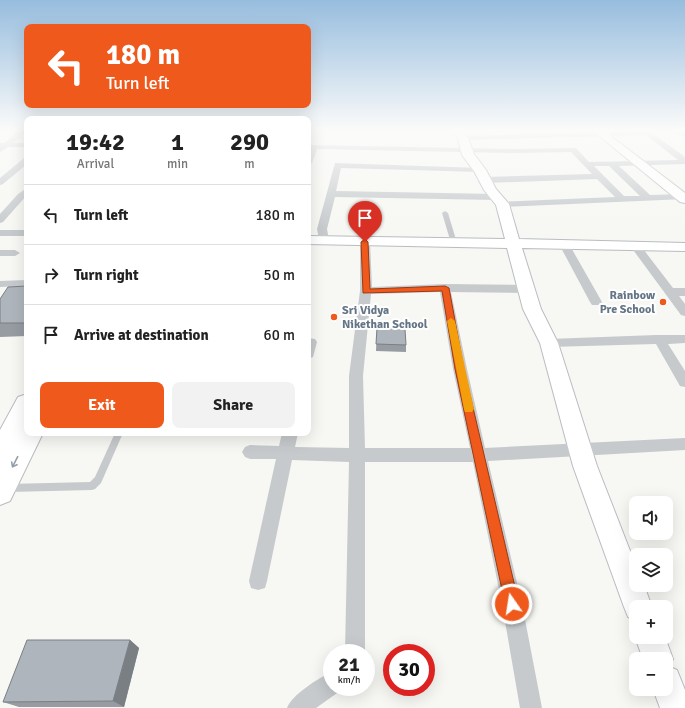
<!DOCTYPE html>
<meta charset="utf-8">
<style>
:root{--surface:#fff;--page:#f2f2f2;--text:#222;--muted:#767676;--line:#e0e0e0;--accent:#ef591b}
body{margin:0;font-family:Signika,sans-serif;background:var(--page);color:var(--text);height:100vh;display:flex;flex-direction:column;font-size:15px;white-space:nowrap}
*{box-sizing:border-box;margin:0}
p{font-size:13px;color:var(--muted)}
.icon{flex:none;width:22px;height:22px;fill:none;stroke:currentColor;stroke-width:2;stroke-linecap:round;stroke-linejoin:round}
.map{position:relative;flex:1;overflow:hidden}
.drawer{position:absolute;left:24px;top:116px;width:287px;height:320px;display:flex;flex-direction:column;background:var(--surface);border-radius:8px;box-shadow:0 4px 16px #0002}
.drawer>*{flex:none}
.hud{position:absolute;left:24px;top:24px;width:287px;height:84px;border-radius:8px;box-shadow:0 4px 16px #0002;background:#ef591b;color:#fff;overflow:hidden}
.fabs{position:absolute;left:629px;top:496px;display:grid;gap:8px}
.fabs a{display:grid;place-items:center;width:44px;height:44px;border-radius:8px;background:var(--surface);box-shadow:0 4px 16px #0002;font-size:20px}
.speed{position:absolute;left:323px;top:644px;display:flex;gap:8px;font-size:20px;font-weight:700;text-align:center}
.speed>*{display:grid;place-content:center;width:52px;height:52px;border-radius:50%;background:var(--surface);box-shadow:0 4px 16px #0002;line-height:1}
.speed small{font-size:10px;font-weight:400}
.speed .limit{border:6px solid #d22;background:#fff;color:#111}
.pin{position:absolute;display:grid;place-items:center;width:34px;height:34px;color:#fff;margin:-41px -17px;border-radius:50% 50% 50% 0;rotate:-45deg;box-shadow:0 0 4px #0007}
.pin .icon{rotate:45deg}
.me{position:absolute;width:44px;margin:-22px;rotate:347deg;stroke-linejoin:round;filter:drop-shadow(0 0 3px #0008)}
.turn{display:flex;align-items:center;gap:14px;height:84px;padding:0 16px;font-size:18px}
.turn .icon{width:52px;height:52px;stroke-width:2.5}
.turn b{display:block;font-size:28px;line-height:34px}
.eta{display:flex;justify-content:space-evenly;align-items:center;height:68px;text-align:center}
.eta b{font-size:24px;font-weight:700;line-height:28px}
.cta{display:flex;gap:8px;margin-top:auto;padding:8px 16px}
.cta a{flex:1;height:46px;border-radius:8px;background:var(--accent);color:#fff;font-size:16px;font-weight:700;line-height:46px;text-align:center}
.cta a+a{background:var(--page);color:var(--text)}
ul{padding:0;list-style:none}
li{display:flex;align-items:center;gap:12px;height:60px;padding:0 16px;border-top:1px solid var(--line)}
li div{flex:1}
li b{display:block;font-size:15px}
li em{font-style:normal}
.map>svg:first-child{display:block}
</style>
<div class="map">
<svg width="685" height="708" viewBox="0 0 685 708">
<rect width="100%" height="100%" fill="#f7f7f3"/>
<g fill="none" stroke-linecap="round" stroke-linejoin="round">
<!-- river -->
<polygon fill="#bfcacf" fill-rule="evenodd" points="672,130 685,130 685,137 674,133"/>
<!-- secondary casing -->
<g stroke="#b8bdc2" stroke-width="2">
<g id="secondary">
<polygon points="452,130 462,130 468,138 474,154 486,170 496,189 509,204 519,239 685,243 685,251 522,248 541,309 558,343 597,466 636,566 636,585 644,585 652,607 636,607 636,620 628,617 624,607 573,466 540,343 523,309 507,248 308,244 308,236 505,239 496,205 484,190 474,171 462,155 458,138"/>
<polygon points="592,130 603,130 685,193 685,203 680,202"/>
<polygon points="636,635 636,637 665,637 673,659 670,667 677,670 685,690 685,708 660,708 653,689 666,689 666,659 643,659 635,637"/>
</g>
</g>
<!-- highway casing -->
<g stroke="#b8bcbf" stroke-width="2">
<polygon id="highway" points="27,394 27,433 43,433 10,501 0,505 0,430 18,397"/>
</g>
<!-- lane -->
<g fill="#c6cacd" fill-rule="evenodd">
<polygon points="445,211 448,213 457,243 456,244 454,245 451,243 442,213"/>
<polygon points="115,433 123,433 101,483 95,489 92,490 8,492 5,491 4,488 5,485 8,484 90,482 95,477"/>
</g>
<!-- street -->
<g fill="#c6cacd" fill-rule="evenodd">
<polygon points="20,130 27,130 27,131 13,143 27,143 27,147 8,147 0,152 0,143 4,143"/>
<path d="M641,130H648L685,157V164L619,166L650,195L683,194L685,195V199L502,207L499,206L497,204L499,202L615,197L597,179L485,183L481,180L485,177L592,174L571,152L516,153L317,149L312,163L308,165L309,149H308V145L516,149L573,148H576L589,162L678,160L646,135L463,140L459,138L463,136L641,131ZM594,166H609L640,196H624Z"/>
<polygon points="24,158 27,158 27,164 3,184 0,185 0,178"/>
<polygon points="335,163 480,168 484,170 480,172 341,168 336,191 496,194 500,197 496,200 335,197 327,229 329,240 324,243 319,240 317,229"/>
<polygon points="27,188 27,195 3,222 0,223 0,214 18,194"/>
<rect x="0" y="230" width="27" height="6"/>
<path d="M365,239L370,242L372,287L445,284L527,285L531,286L533,289L531,292L527,293L451,292L467,369L485,448L685,438V450L488,461L522,604L542,708H520L502,604L473,462H365V653H345L349,462L292,460L267,581L265,588L258,590L251,588L249,581L276,459H250L245,457L242,452L245,447L250,445L279,446L282,433H298L295,447L349,448V376L360,291V242ZM440,292L453,369L470,448H365L363,376L371,294Z"/>
<polygon points="564,241 569,244 602,302 600,305 592,305 590,302 559,244"/>
<polygon points="636,244 640,245 673,288 685,288 685,296 679,296 685,304 685,316 681,315 631,247"/>
<polygon points="0,250 15,250 20,253 15,256 0,256"/>
<polygon points="27,280 27,286 0,287 0,281"/>
<polygon points="656,335 685,335 685,343 668,344 685,371 685,387 680,386 656,344 549,347 545,346 543,343 545,340 549,339"/>
<polygon points="308,338 315,339 317,342 313,357 308,359"/>
<path d="M332,672V687H341L340,691L316,708H287C292,695 318,678 332,672Z"/>
</g>
<!-- secondary -->
<use href="#secondary" fill="#fff" fill-rule="evenodd"/>
<!-- highway -->
<use href="#highway" fill="#fff" fill-rule="evenodd"/>
</g>
<!-- wall -->
<g fill="#969ca2">
<polygon points="27,286 27,336 0,337 0,299"/>
<polygon points="377,328 406,345 406,352 376,351"/>
<polygon points="130,640 139,648 124,707 19,707 3,702"/>
</g>
<!-- shaded-wall -->
<polygon fill="#7a7f84" points="130,640 139,648 124,707 113,701"/>
<!-- building -->
<g fill="#aeb5bc" stroke="#7a7f84">
<polygon points="27,286 27,323 0,323 0,299 8,287"/>
<polygon points="377,328 405,329 406,345 376,344"/>
<polygon points="27,640 130,640 113,701 3,702"/>
</g>
<!-- one-way arrows -->
<defs><path id="oneway-shaft" d="M-6 0H5M1.5-3L5.5 0L1.5 3" fill="none" stroke-width="1.6" stroke-linecap="round" stroke-linejoin="round"/></defs>
<use stroke="#929eaa" href="#oneway-shaft" transform="translate(15 462) rotate(117)"/>
<!-- sky -->
<linearGradient id="sky" x2="0" y2="1"><stop stop-color="#97bdde"/><stop offset="0.57" stop-color="#fbfbfa"/><stop offset="1" stop-color="#fbfbfa" stop-opacity="0"/></linearGradient>
<rect width="685" height="229" fill="url(#sky)"/>
<!-- route -->
<polygon fill="#ef591b" stroke="#9b3a12" points="365,239 368,242 370,289 445,286 449,288 464,369 519,604 517,609 512,611 507,609 505,604 455,369 442,291 363,293 361,242"/>
<!-- slow -->
<polygon fill="#f59e0b" points="451,318 455,321 474,409 472,412 465,412 464,409 447,321"/>
<!-- markers -->
<g fill="#ef591b" stroke="#fff" stroke-width="1.5">
<circle cx="663" cy="302" r="4"/>
<circle cx="334" cy="317" r="4"/>
</g>
<g text-anchor="middle" stroke-width="4" stroke-linejoin="round" paint-order="stroke">
<!-- poi labels -->
<g font-size="12" font-weight="bold" fill="#647586" stroke="#fff" text-anchor="end">
<text x="655" y="299">Rainbow<tspan x="655" dy="14">Pre School</tspan></text>
<text x="342" y="314" text-anchor="start">Sri Vidya<tspan x="342" dy="14">Nikethan School</tspan></text>
</g>
</g>
</svg>
<div class="fabs">
<a><svg class="icon" aria-label="sound" viewBox="0 0 24 24"><path d="M4 9h4l5-4v14l-5-4H4zM17 9q2 3 0 6"/></svg></a>
<a><svg class="icon" aria-label="layers" viewBox="0 0 24 24"><path d="M12 4l9 5-9 5-9-5zM3 14l9 5 9-5"/></svg></a>
<a>+</a>
<a>−</a>
</div>
<div class="speed"><div>21<small>km/h</small></div><div class="limit">30</div></div>
<div class="pin" style="left:365px;top:242px;background:#d93025"><svg class="icon" aria-label="arrive" viewBox="0 0 24 24"><path d="M6 21V4h12l-3 4 3 4H6"/></svg></div>
<svg class="me" style="left:512px;top:604px" viewBox="-20 -20 40 40"><circle r="17" fill="#ef591b" stroke="#fff" stroke-width="3"/><path d="M0-11L8 9 0 5-8 9z" fill="#fff"/></svg>
<div class="hud">
<div class="turn"><svg class="icon" aria-label="left" viewBox="0 0 24 24"><path d="M17 20v-9H6M10 6l-5 5 5 5"/></svg><div><b>180 m</b>Turn left</div></div>
</div>
<section class="drawer">
<div class="eta">
<div><b>19:42</b><p>Arrival</p></div>
<div><b>1</b><p>min</p></div>
<div><b>290</b><p>m</p></div>
</div>
<ul>
<li><svg class="icon" aria-label="left" viewBox="0 0 24 24"><path d="M17 20v-9H6M10 6l-5 5 5 5"/></svg><div><b>Turn left</b></div><em>180 m</em></li>
<li><svg class="icon" aria-label="right" viewBox="0 0 24 24"><path d="M7 20v-9h11M14 6l5 5-5 5"/></svg><div><b>Turn right</b></div><em>50 m</em></li>
<li><svg class="icon" aria-label="arrive" viewBox="0 0 24 24"><path d="M6 21V4h12l-3 4 3 4H6"/></svg><div><b>Arrive at destination</b></div><em>60 m</em></li>
</ul>
<div class="cta"><a>Exit</a><a>Share</a></div>
</section>
</div>
